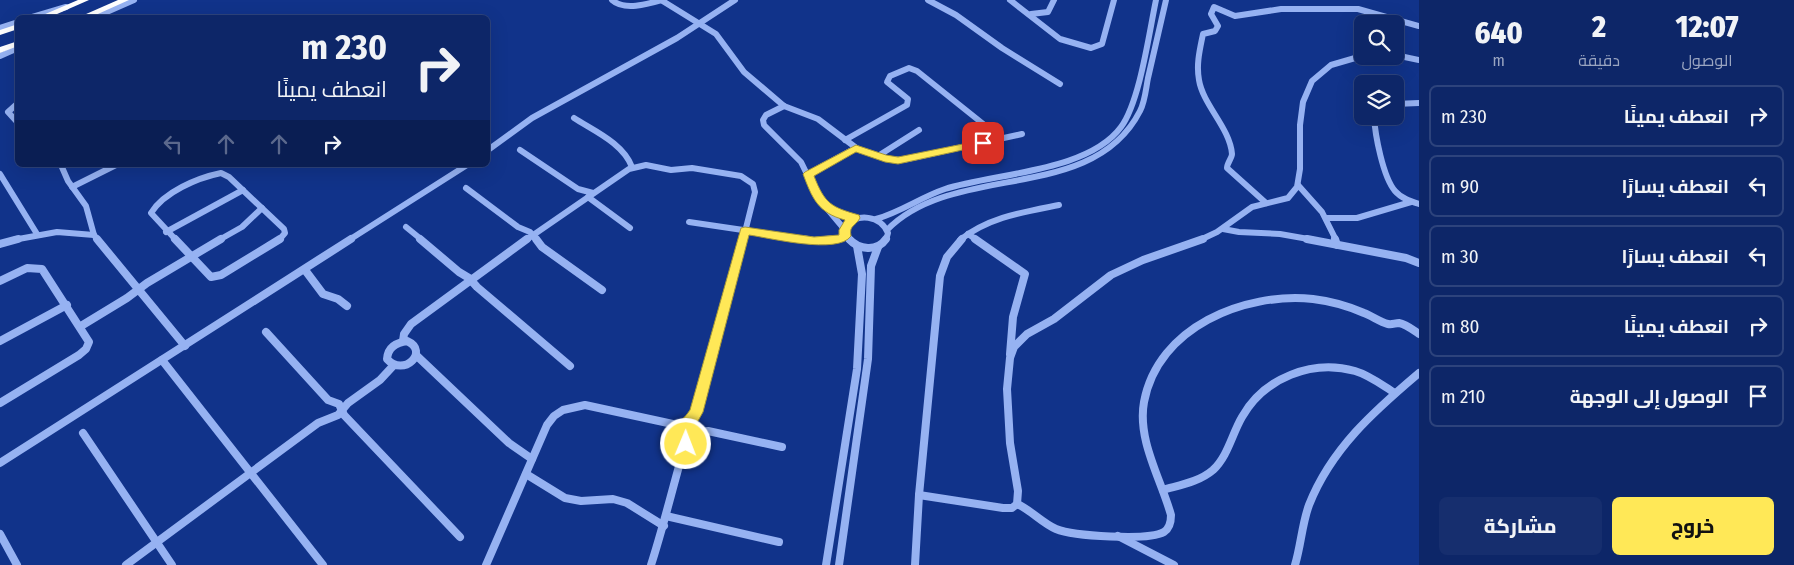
<!DOCTYPE html>
<html lang="ar">
<meta charset="utf-8">
<style>
:root{--surface:#0d2668;--page:#162e6e;--text:#f1f3f6;--muted:#9aa5c0;--line:#2d437c;--accent:#ffe857}
body{margin:0;font-family:"Fira Sans Condensed",Cairo,sans-serif;background:var(--page);color:var(--text);direction:rtl;height:100vh;display:flex;flex-direction:column;font-size:19px;white-space:nowrap}
*{box-sizing:border-box;margin:0}
p{font-size:16px;color:var(--muted)}
.icon{flex:none;width:28px;height:28px;fill:none;stroke:currentColor;stroke-width:2;stroke-linecap:round;stroke-linejoin:round}
.map{position:relative;flex:1;overflow:hidden;direction:ltr}
.details{display:flex;flex-direction:column;background:var(--surface);width:375px}
.details>*{flex:none}
.guide{position:absolute;left:15px;top:15px;width:475px;height:152px;border-radius:8px;box-shadow:0 5px 20px #0002,0 0 0 1px var(--line);direction:rtl;background:#0d2668;color:var(--text);overflow:hidden}
.fabs{position:absolute;left:1354px;top:15px;display:grid;gap:10px}
.fabs a{display:grid;place-items:center;width:50px;height:50px;border-radius:8px;background:var(--surface);box-shadow:0 5px 20px #0002,0 0 0 1px var(--line);font-size:25px}
.pin{position:absolute;display:grid;place-items:center;width:42px;height:42px;color:#fff;margin:-21px;border-radius:10px;box-shadow:0 2px 8px #0006}
.me{position:absolute;width:55px;margin:-28px;rotate:1deg;stroke-linejoin:round;filter:drop-shadow(0 0 4px #0008)}
.turn{display:flex;align-items:center;gap:18px;height:105px;padding:0 20px;font-size:22px}
.turn .icon{width:65px;height:65px;stroke-width:2.5}
.turn b{display:block;font-size:35px;line-height:42px}
.lanes{display:flex;align-items:center;height:48px;padding:0 20px;background:#0003;justify-content:center;gap:25px;direction:ltr}
.lanes .off{opacity:.35}
.eta{display:flex;justify-content:space-evenly;align-items:center;height:85px;text-align:center}
.eta b{font-size:30px;font-weight:800;line-height:35px}
.primary-button{display:flex;gap:10px;margin-top:auto;padding:10px 20px}
.primary-button a{flex:1;height:58px;border-radius:8px;background:var(--accent);color:#111;font-size:20px;font-weight:800;line-height:58px;text-align:center}
.primary-button a+a{background:var(--page);color:var(--text)}
ul{padding:0;list-style:none}
li{display:flex;align-items:center;gap:15px;height:62px;margin:0 10px 8px;padding:0 10px;border:2px solid var(--line);border-radius:8px}
li div{flex:1}
li b{display:block;font-size:19px}
li em{font-style:normal}
main{display:flex;flex:1;min-height:0}
.map>svg:first-child{display:block}
</style>
<main>
<section class="details">
<div class="eta">
<div><b>12:07</b><p>الوصول</p></div>
<div><b>2</b><p>دقيقة</p></div>
<div><b>640</b><p>m</p></div>
</div>
<ul>
<li><svg class="icon" aria-label="right" viewBox="0 0 24 24"><path d="M7 20v-9h11M14 6l5 5-5 5"/></svg><div><b>انعطف يمينًا</b></div><em>230 m</em></li>
<li><svg class="icon" aria-label="left" viewBox="0 0 24 24"><path d="M17 20v-9H6M10 6l-5 5 5 5"/></svg><div><b>انعطف يسارًا</b></div><em>90 m</em></li>
<li><svg class="icon" aria-label="left" viewBox="0 0 24 24"><path d="M17 20v-9H6M10 6l-5 5 5 5"/></svg><div><b>انعطف يسارًا</b></div><em>30 m</em></li>
<li><svg class="icon" aria-label="right" viewBox="0 0 24 24"><path d="M7 20v-9h11M14 6l5 5-5 5"/></svg><div><b>انعطف يمينًا</b></div><em>80 m</em></li>
<li><svg class="icon" aria-label="arrive" viewBox="0 0 24 24"><path d="M6 21V4h12l-3 4 3 4H6"/></svg><div><b>الوصول إلى الوجهة</b></div><em>210 m</em></li>
</ul>
<div class="primary-button"><a>خروج</a><a>مشاركة</a></div>
</section>
<div class="map">
<svg width="1419" height="565" viewBox="0 0 1419 565">
<rect width="100%" height="100%" fill="#11338a"/>
<g fill="none" stroke-linecap="round" stroke-linejoin="round">
<!-- minor-far1 -->
<g stroke="#96b2f2" stroke-width="6">
<path d="M612,0C624,11 648,4 662,0"/>
<polyline points="661,0 716,34 744,72 784,106 818,119 859,150 889,159 903,160 1022,134"/>
<polyline points="928,0 956,15 1002,48 1060,84"/>
<polyline points="1010,0 1060,39 1091,48 1102,44 1114,0"/>
<polyline points="1031,14 1048,12 1054,0"/>
<polyline points="29,18 66,7"/>
<polyline points="93,18 134,0"/>
<polyline points="0,28 18,22"/>
<polyline points="1395,55 1419,60"/>
<polyline points="0,56 18,48"/>
<polyline points="18,103 8,112 18,123"/>
<polyline points="1395,104 1419,103"/>
<polyline points="784,106 766,115 763,120 764,125 801,162 819,199 845,230"/>
<path d="M1374,116C1375,135 1383,177 1395,191C1401,198 1410,201 1419,204"/>
<path d="M574,118C594,131 623,143 632,167"/>
<polyline points="845,140 907,105 908,99 887,82 890,76 909,68 917,71 1002,139"/>
<polyline points="488,150 532,118 677,38 735,0"/>
<polyline points="520,150 578,189 593,193"/>
<polyline points="878,156 919,130"/>
<polyline points="61,165 68,181 86,206 94,235 98,240"/>
<polyline points="0,174 37,234"/>
<polyline points="808,174 856,148"/>
<polyline points="1298,185 1322,212 1336,240"/>
<polyline points="72,187 116,165"/>
<polyline points="466,188 518,227 530,232 537,240"/>
<polyline points="588,197 630,228"/>
<path d="M1266,203L1227,168C1227,163 1232,158 1232,154C1230,128 1203,105 1199,80C1196,64 1200,49 1203,34L1215,31L1218,26L1211,14L1214,7L1235,16L1281,9H1358L1419,26"/>
<polyline points="828,209 855,218"/>
<polyline points="1326,218 1357,218 1411,202"/>
<path d="M876,219C901,212 921,197 945,189C995,173 1088,172 1121,127C1140,101 1149,33 1156,0"/>
<polyline points="689,222 810,240"/>
<polyline points="406,227 422,240"/>
<polyline points="1223,229 1239,232 1280,234 1314,240"/>
<path d="M887,230C954,161 1092,205 1140,111C1145,102 1146,88 1148,78C1154,52 1160,26 1166,0"/>
<polyline points="166,232 243,190"/>
<polyline points="968,234 977,240"/>
<polyline points="13,240 57,232 94,235"/>
<path d="M176,240L151,213C164,192 197,178 221,173L229,177L284,229L285,233L279,240"/>
<polyline points="219,240 242,227 262,208"/>
<polyline points="349,240 467,165"/>
<polyline points="526,240 629,169 646,165 671,170 692,168 741,176 753,184 755,192 743,240"/>
<polyline points="831,240 846,236"/>
<path d="M849,240L846,235L845,226C858,213 880,215 888,233L886,240"/>
<path d="M960,240C989,217 1024,212 1059,205"/>
<polyline points="1200,240 1217,232 1252,207 1288,198 1297,187 1300,169 1300,125 1303,102 1312,81 1331,65 1362,56"/>
</g>
<!-- minor -->
<g stroke="#96b2f2" stroke-width="8">
<polyline points="97,239 185,346"/>
<polyline points="175,239 211,277 221,275 280,239"/>
<polyline points="420,239 459,272 469,278 477,287 570,366"/>
<polyline points="536,239 542,247 602,290"/>
<polyline points="802,239 814,241 835,239"/>
<path d="M849,239C859,250 877,252 886,239"/>
<polyline points="975,239 1025,274 1013,317 1010,354"/>
<polyline points="1307,239 1406,258 1419,263"/>
<polyline points="1335,239 1337,245"/>
<polyline points="0,244 18,239"/>
<polyline points="305,270 323,294 338,299 347,306"/>
<polyline points="0,281 27,268 42,269 89,342 86,349 79,355 0,403"/>
<polyline points="81,326 127,298 147,283 221,239"/>
<polyline points="266,332 328,400 339,404 344,415 460,537"/>
<polyline points="0,341 67,305"/>
<polyline points="403,341 404,334 411,324 527,239"/>
<path d="M407,341C430,351 404,378 387,359C388,347 396,343 407,341Z"/>
<polyline points="417,356 509,443 532,459"/>
<polyline points="162,360 323,565"/>
<polyline points="83,433 172,565"/>
<polyline points="682,434 708,431 782,447"/>
<polyline points="0,463 351,239"/>
<polyline points="526,474 565,498 581,501 613,499 627,503 664,526"/>
<path d="M1163,490C1180,485 1199,482 1213,470C1228,456 1232,434 1242,417C1264,378 1312,359 1355,371C1369,375 1382,385 1395,393"/>
<polyline points="919,495 1003,508 1012,508 1017,504 1018,491 1010,443 1007,389 1010,358 1014,347 1027,334 1054,319 1111,275 1143,260 1203,239"/>
<path d="M1017,504C1031,510 1042,523 1056,529C1073,536 1148,541 1164,532C1170,528 1171,521 1171,515C1161,479 1137,440 1144,402C1158,327 1244,292 1313,299C1330,301 1348,306 1364,313C1372,316 1380,322 1388,324C1392,325 1395,323 1399,323C1406,324 1413,330 1419,334"/>
<polyline points="666,516 779,542"/>
<polyline points="0,534 17,565"/>
<polyline points="1118,536 1174,565"/>
<polyline points="126,565 318,423 338,415 348,403 380,380 393,366"/>
<polyline points="486,565 547,425 554,416 563,410 585,405 682,426"/>
<path d="M651,565C663,528 672,490 683,452C685,442 680,430 682,426C686,420 692,418 696,412L743,239"/>
<polyline points="826,565 857,369 862,274 857,246"/>
<polyline points="839,565 868,359 871,266 878,247"/>
<polyline points="915,565 919,495 940,276 947,257 962,239"/>
<path d="M1295,565C1301,545 1302,524 1309,505C1331,449 1374,411 1419,373"/>
</g>
<!-- highway -->
<g fill="#fff" fill-rule="evenodd">
<polygon points="78,0 89,0 48,18 36,18"/>
<polygon points="118,0 129,0 89,18 77,18"/>
<polygon points="18,24 18,29 0,35 0,30"/>
<polygon points="18,41 18,46 0,53 0,47"/>
</g>
</g>
<!-- route -->
<path fill="#ffe857" stroke="#a69739" d="M983,140L988,143L986,145L898,164L885,162L856,152L814,176C825,204 831,207 859,215L860,218C855,227 849,225 851,236C838,255 770,238 749,235L703,412L698,421L688,429L692,444L690,448L686,450L681,448C668,421 678,428 690,410L741,228L745,227L814,237L839,235V230L845,220C818,213 812,198 803,174L805,172L856,145L886,155L898,157Z"/>
</svg>
<div class="fabs">
<a><svg class="icon" aria-label="search" viewBox="0 0 24 24"><circle cx="10" cy="10" r="6"/><path d="M15 15l6 6"/></svg></a>
<a><svg class="icon" aria-label="layers" viewBox="0 0 24 24"><path d="M12 4l9 5-9 5-9-5zM3 14l9 5 9-5"/></svg></a>
</div>
<div class="pin" style="left:983px;top:143px;background:#d93025"><svg class="icon" aria-label="arrive" viewBox="0 0 24 24"><path d="M6 21V4h12l-3 4 3 4H6"/></svg></div>
<svg class="me" style="left:686px;top:444px" viewBox="-20 -20 40 40"><circle r="17" fill="#ffe857" stroke="#fff" stroke-width="3"/><path d="M0-11L8 9 0 5-8 9z" fill="#fff"/></svg>
<div class="guide">
<div class="turn"><svg class="icon" aria-label="right" viewBox="0 0 24 24"><path d="M7 20v-9h11M14 6l5 5-5 5"/></svg><div><b>230 m</b>انعطف يمينًا</div></div>
<div class="lanes"><svg class="icon off" aria-label="left" viewBox="0 0 24 24"><path d="M17 20v-9H6M10 6l-5 5 5 5"/></svg><svg class="icon off" aria-label="ahead" viewBox="0 0 24 24"><path d="M12 20V5M6 11l6-6 6 6"/></svg><svg class="icon off" aria-label="ahead" viewBox="0 0 24 24"><path d="M12 20V5M6 11l6-6 6 6"/></svg><svg class="icon" aria-label="right" viewBox="0 0 24 24"><path d="M7 20v-9h11M14 6l5 5-5 5"/></svg></div>
</div>
</div>
</main>
